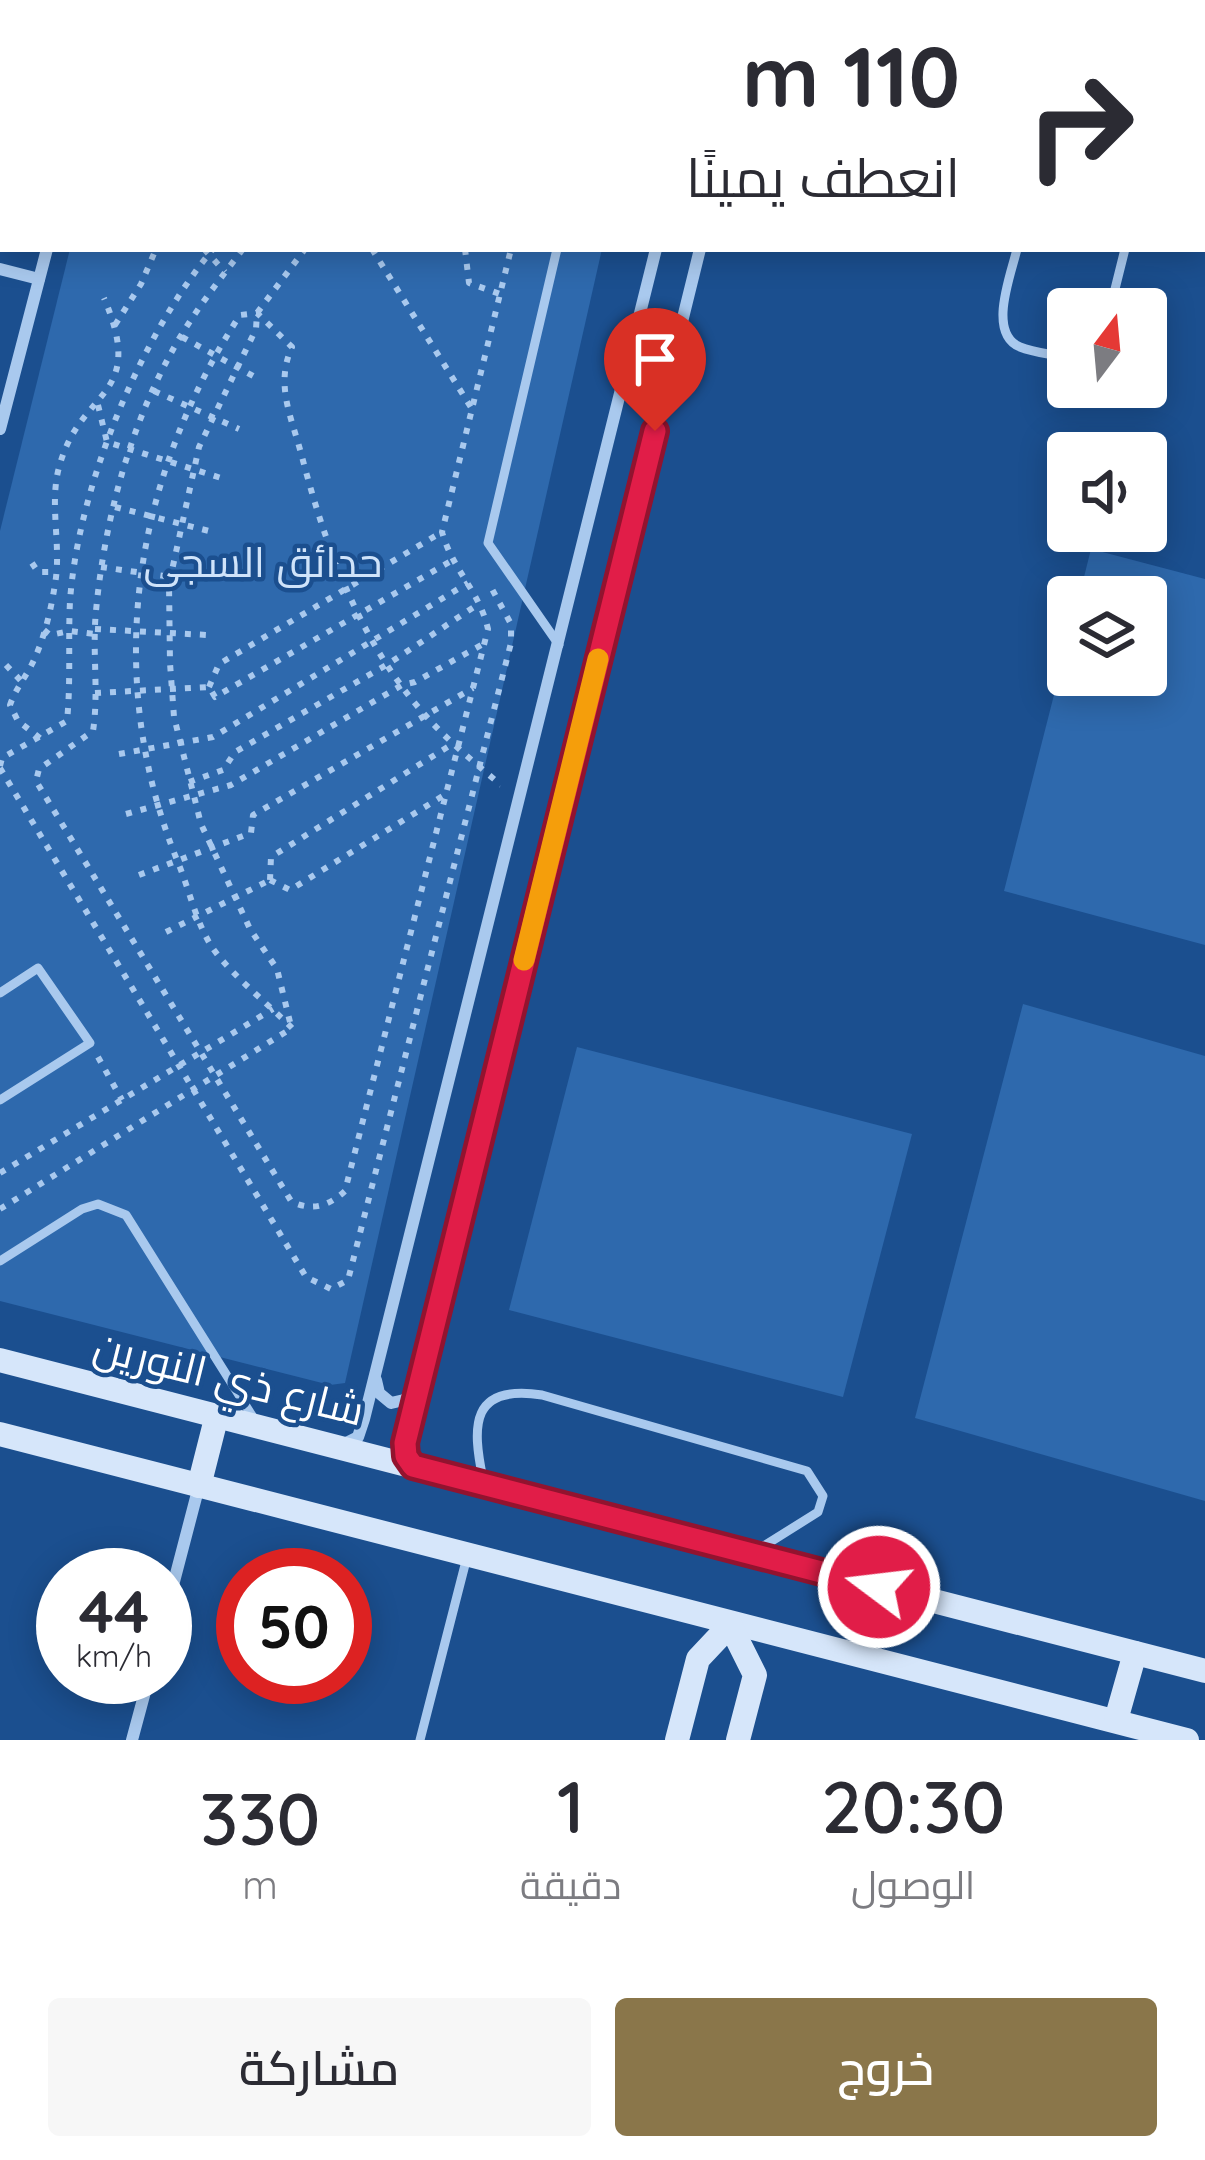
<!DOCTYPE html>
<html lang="ar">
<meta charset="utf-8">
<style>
:root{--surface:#fff;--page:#f7f7f7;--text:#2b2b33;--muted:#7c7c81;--accent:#8a764a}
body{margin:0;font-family:Quicksand,Cairo,sans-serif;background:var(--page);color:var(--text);direction:rtl;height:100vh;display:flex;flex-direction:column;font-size:45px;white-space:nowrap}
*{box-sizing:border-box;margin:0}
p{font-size:39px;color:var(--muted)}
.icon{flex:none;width:66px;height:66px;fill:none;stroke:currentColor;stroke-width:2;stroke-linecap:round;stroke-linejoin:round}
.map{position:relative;height:1740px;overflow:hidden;direction:ltr}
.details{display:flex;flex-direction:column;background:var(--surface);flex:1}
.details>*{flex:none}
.guide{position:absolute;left:0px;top:0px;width:1206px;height:252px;box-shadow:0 6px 30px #0003;direction:rtl;background:#fff;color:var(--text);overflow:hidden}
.needle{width:78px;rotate:16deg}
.controls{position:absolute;left:1047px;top:288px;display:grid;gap:24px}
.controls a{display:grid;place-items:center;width:120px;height:120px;border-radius:12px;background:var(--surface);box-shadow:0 6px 30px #0003;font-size:60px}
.speed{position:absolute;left:36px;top:1548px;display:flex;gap:24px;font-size:60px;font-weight:700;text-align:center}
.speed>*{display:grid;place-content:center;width:156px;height:156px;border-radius:50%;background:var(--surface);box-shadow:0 6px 30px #0003;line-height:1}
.speed small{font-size:30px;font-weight:400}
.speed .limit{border:18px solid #d22;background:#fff;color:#111}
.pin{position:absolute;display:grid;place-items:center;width:102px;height:102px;color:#fff;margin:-123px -51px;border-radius:50% 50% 50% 0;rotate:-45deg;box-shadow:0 0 12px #0007}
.pin .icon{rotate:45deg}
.me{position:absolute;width:132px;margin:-66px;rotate:285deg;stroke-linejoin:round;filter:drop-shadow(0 0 9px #0008)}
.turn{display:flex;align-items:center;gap:42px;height:252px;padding:0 48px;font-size:54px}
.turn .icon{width:156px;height:156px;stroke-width:2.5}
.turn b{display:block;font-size:84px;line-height:102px}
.eta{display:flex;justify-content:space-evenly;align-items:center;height:204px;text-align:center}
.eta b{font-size:72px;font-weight:600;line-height:84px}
.cta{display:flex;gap:24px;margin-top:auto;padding:24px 48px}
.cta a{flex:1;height:138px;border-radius:12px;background:var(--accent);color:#fff;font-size:48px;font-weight:600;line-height:138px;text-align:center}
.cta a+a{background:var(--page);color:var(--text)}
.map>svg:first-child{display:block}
</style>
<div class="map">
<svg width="1205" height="1740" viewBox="0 0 1205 1740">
<rect width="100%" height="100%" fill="#1b4f8f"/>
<!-- green -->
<g fill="#2e69ad">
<polygon points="131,0 658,0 131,3"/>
<polygon points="70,249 602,249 345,1383 330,1385 0,1301 0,531"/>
<polygon points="1091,549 1205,579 1205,945 1004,891 1068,640 1068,675 1146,675 1146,597 1079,597"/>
<polygon points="1023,1004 1205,1056 1205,1501 915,1418"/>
<polygon points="577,1047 912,1134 843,1397 509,1310"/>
</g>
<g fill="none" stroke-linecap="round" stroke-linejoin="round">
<!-- path -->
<g stroke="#a9c9ee" stroke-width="6" stroke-dasharray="6 9" stroke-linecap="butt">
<polyline points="143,0 145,3"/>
<polyline points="187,0 189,3"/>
<polyline points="502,3 504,0"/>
<polyline points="541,3 544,0"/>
<polyline points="574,3 577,0"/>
<polyline points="612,3 616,0"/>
<polyline points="204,249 225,272"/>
<path d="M243,249C217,283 190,317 170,355C128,432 104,525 96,611C92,651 99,692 93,731L39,769L36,781L291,1201C311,1212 329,1206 345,1191L488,629C479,590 453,571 442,532L511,249"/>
<polyline points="372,249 472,409"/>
<polyline points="465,249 469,283 500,294"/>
<polyline points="115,325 141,284 156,249"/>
<polyline points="182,337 255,377"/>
<polyline points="154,391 239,429"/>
<polyline points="98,405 107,442 221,478"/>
<polyline points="115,507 209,531"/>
<polyline points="32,563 38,572 57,572"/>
<polyline points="101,567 200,581"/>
<polyline points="95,629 207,635"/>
<polyline points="44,630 50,635 70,631 95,634"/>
<polyline points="6,665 22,682"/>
<polyline points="209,687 219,664 442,532"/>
<polyline points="95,693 209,687 215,697 451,561"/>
<path d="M40,738L18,721L10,705C15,690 25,678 32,664C44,640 51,610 55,584C62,545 48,502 60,464C82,387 147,399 104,298"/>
<polyline points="119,754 213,737 468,583"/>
<path d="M0,766L2,758L67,721C71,681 68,641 70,601C78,487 140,337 213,249"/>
<polyline points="0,768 306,1277 331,1289 348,1280 511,643 511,624 492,589"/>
<polyline points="189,782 223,770 235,752 388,664 480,603"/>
<polyline points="126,814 231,785 402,685 415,682 483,644"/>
<polyline points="139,875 251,833 253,815 473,688"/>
<polyline points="270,880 271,857 454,743"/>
<polyline points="270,880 290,890 446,794"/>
<polyline points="166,932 270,880"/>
<polyline points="290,1022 277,969 250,929 201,824 174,717 170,663 169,584 199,447 256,329 257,313 305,249"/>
<path d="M292,1028C267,1003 235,978 214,950C197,926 190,892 179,865C102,679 132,481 240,315L257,313L292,347C275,384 291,416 301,453C325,546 360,643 426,716C448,741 475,763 501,785"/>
<polyline points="98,1057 122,1100"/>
<polyline points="0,1173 273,1009"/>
<polyline points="0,1209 292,1028"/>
</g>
<!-- service -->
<g stroke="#a9c9ee" stroke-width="9">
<polyline points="660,3 665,0"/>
<polyline points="557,249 488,543 559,645"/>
<path d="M1017,249C1011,275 987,333 1020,347C1035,353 1053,354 1068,358"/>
<polyline points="1110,309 1125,249"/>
<polyline points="0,993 38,968 90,1043 0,1100"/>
<polyline points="0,1261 82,1209 98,1204 126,1215 256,1422"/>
<path d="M483,1479C472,1426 470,1384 542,1395L807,1471L823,1496L818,1512L759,1549"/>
<polyline points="420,1740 467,1557"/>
</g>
<!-- minor -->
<g stroke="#a9c9ee" stroke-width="12">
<polyline points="110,3 111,0"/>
<polyline points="715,3 716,0"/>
<polyline points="760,3 760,0"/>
<polyline points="1203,133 1205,134"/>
<polyline points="0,269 39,279"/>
<polyline points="0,429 47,249"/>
<polyline points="376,1380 379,1393 391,1403 404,1400 419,1387"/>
<polyline points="344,1444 358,1437 364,1419 656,249"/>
<polyline points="412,1465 406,1456 405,1443 700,249"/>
<polyline points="165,1616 199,1486"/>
<polyline points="132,1740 149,1677"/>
</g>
<!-- secondary -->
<g stroke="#d6e6fa" stroke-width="24">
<polyline points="0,1360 1205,1671"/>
<polyline points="0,1434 1187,1740"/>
<polyline points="199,1486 217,1415"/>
<polyline points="1116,1720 1135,1653"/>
<polyline points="677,1740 698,1659 730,1625 755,1675 738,1740"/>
</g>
</g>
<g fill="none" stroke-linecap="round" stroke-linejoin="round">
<!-- route casing -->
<g stroke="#92132f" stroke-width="30">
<polyline id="route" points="655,431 405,1443 406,1456 413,1466 879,1587"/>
</g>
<!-- route -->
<use href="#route" stroke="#e11d48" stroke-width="21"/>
<!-- slow -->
<polyline stroke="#f59e0b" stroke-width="21" points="524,960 598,659"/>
</g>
<g text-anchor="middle" stroke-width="9" stroke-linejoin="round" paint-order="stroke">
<!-- park labels -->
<g font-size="42" fill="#cfe3fa" stroke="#1b4f8f">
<text x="263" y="577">حدائق السجى</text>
</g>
<!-- street labels -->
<g font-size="42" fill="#fff" stroke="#1b4f8f">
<text transform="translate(229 1378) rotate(14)" y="15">شارع ذي النورين</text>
</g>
</g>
</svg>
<div class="controls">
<a><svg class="needle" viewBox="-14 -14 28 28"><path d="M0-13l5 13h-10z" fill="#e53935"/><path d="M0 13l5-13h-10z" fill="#7c7c81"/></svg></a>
<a><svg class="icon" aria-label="sound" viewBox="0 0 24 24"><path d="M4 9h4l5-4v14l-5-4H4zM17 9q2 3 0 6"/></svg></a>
<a><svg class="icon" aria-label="layers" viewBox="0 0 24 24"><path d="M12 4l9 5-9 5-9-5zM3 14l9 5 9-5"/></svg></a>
</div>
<div class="speed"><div>44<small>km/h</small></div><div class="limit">50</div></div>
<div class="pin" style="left:655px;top:431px;background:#d93025"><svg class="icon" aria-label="arrive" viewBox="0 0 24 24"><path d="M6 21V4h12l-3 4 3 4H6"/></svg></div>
<svg class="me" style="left:879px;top:1587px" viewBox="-20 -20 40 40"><circle r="17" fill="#e11d48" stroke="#fff" stroke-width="3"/><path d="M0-11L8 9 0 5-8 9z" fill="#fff"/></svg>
<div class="guide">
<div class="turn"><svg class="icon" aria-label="right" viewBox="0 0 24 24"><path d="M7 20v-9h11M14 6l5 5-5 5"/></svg><div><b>110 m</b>انعطف يمينًا</div></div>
</div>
</div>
<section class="details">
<div class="eta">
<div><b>20:30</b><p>الوصول</p></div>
<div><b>1</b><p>دقيقة</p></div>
<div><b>330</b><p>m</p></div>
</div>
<div class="cta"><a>خروج</a><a>مشاركة</a></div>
</section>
